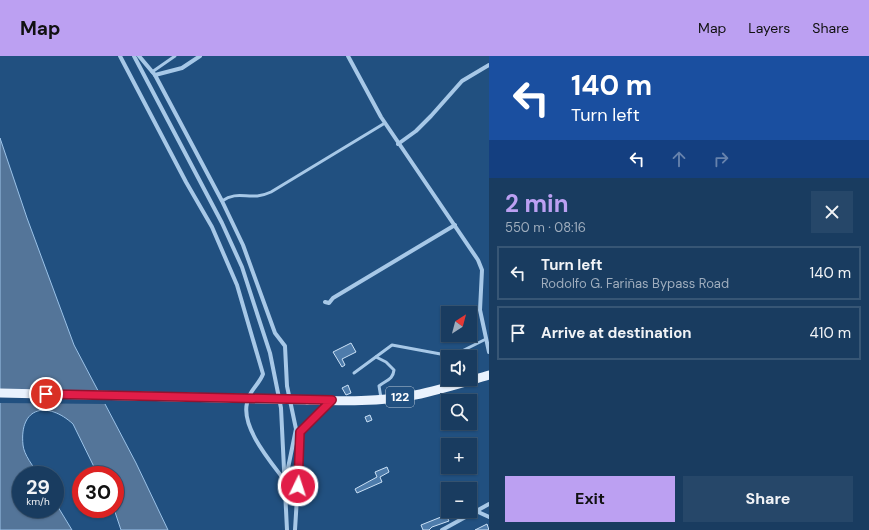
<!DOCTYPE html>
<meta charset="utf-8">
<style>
:root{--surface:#193c60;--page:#264769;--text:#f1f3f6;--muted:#9fadbd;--line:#375675;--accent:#bca0f2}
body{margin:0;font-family:"DM Sans",sans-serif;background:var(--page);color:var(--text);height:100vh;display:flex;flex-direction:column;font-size:15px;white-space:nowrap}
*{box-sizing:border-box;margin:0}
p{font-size:13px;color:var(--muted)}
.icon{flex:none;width:22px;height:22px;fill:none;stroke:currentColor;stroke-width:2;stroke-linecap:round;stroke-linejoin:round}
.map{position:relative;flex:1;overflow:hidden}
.sheet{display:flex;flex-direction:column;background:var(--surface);width:380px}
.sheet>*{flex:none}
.guide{background:#1a4fa0;color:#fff;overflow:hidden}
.needle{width:26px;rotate:36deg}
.fabs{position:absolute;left:441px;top:250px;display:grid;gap:8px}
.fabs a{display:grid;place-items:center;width:36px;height:36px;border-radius:0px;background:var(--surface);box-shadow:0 1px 3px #0004,0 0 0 1px var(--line);font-size:20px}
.speed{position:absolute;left:12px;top:410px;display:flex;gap:8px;font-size:20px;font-weight:700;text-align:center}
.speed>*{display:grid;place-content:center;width:52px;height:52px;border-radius:50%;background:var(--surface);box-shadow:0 1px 3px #0004,0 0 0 1px var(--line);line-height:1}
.speed small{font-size:10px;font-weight:400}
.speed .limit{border:6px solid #d22;background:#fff;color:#111}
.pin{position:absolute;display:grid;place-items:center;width:34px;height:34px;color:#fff;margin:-17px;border:2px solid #fff;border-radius:50%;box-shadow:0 1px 4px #0007}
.me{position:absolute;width:44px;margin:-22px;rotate:4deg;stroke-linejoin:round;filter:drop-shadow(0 0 3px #0008)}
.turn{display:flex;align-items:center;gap:14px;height:84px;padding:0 16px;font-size:18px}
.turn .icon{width:52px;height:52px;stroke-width:2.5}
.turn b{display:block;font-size:28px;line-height:34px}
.lanes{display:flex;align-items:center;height:38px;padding:0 16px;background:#0003;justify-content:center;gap:20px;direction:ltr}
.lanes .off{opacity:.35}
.round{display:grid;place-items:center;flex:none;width:42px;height:42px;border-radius:0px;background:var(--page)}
.head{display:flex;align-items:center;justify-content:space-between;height:68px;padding:0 16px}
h1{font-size:24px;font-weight:700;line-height:30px;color:var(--accent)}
.button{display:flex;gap:8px;margin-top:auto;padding:8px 16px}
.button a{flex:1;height:46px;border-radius:0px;background:var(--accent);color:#111;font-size:16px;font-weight:700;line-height:46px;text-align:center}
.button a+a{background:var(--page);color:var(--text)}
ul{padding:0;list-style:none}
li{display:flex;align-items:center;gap:12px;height:54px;margin:0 8px 6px;padding:0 8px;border:2px solid var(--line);border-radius:0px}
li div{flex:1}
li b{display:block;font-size:15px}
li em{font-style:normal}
header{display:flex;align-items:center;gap:24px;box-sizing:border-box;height:56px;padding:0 20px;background:var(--accent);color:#111}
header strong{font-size:19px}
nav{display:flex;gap:22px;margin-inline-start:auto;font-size:14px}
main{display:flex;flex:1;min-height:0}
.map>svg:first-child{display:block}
</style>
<header>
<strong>Map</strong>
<nav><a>Map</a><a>Layers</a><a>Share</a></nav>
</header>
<main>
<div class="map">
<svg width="489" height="474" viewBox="0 0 489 474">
<rect width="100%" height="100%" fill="#215080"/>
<!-- water -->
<path fill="#547599" stroke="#9bc3e9" d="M0,82L27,162L74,289L136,407L168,474H121L114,453L115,419H98L73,368C48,345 19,350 23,389C24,399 33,410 39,419H21V453H55V446L72,474H0Z"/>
<!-- pier -->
<polygon fill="#215080" points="0,335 101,337 107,348 0,347"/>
<!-- building -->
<g fill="#4e7cab" stroke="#cbe1f6">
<polygon points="351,287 356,296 342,303 345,309 342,311 333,296"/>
<polygon points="348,329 351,337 346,339 342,332"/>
<polygon points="370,359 372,364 367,366 365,361"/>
<polygon points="387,411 389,416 380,421 382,426 357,437 355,433 377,421 375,416"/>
<polygon points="446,459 449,465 432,471 429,474 423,474 421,469"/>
<polygon points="487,468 489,474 475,474"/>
</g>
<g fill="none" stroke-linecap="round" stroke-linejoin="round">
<!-- lane -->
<g stroke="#a7c8e7" stroke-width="3">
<polyline points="152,16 175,0"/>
<path d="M222,145C239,133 250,146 271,136L385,67"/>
<path d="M376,301L386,306L394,314C393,324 386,324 379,330L381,342"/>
<polyline points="354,317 392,289 446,299 458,297 486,283"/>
</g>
<!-- street -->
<g stroke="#a7c8e7" stroke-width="4">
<path d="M120,0L186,126L212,171L237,229L263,318C259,329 249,334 247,347C241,372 271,406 285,425"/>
<polyline points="134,0 222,167 242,211 254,248 270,297 281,352 287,474"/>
<polyline points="139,0 155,19 222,145 243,189 275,277 285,290 287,330 296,373 287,417"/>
<polyline points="348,0 381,61 478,204 482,214 480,254 489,296"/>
<polyline points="155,19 182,12 200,0"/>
<polyline points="398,88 416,75 431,60 462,25 489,9"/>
<polyline points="325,246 329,247 333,242 455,169"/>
<polyline points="300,377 330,346"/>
<polyline points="476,455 489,461"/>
<polyline points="295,474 301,376"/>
<polyline points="442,474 489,448"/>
</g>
<!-- primary -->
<path stroke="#e9f2fd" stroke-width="9" d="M307,344C343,345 380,346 415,339C440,334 465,326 489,319"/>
<!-- primary-bridge -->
<polyline stroke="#e9f2fd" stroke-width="9" points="0,337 307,344"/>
</g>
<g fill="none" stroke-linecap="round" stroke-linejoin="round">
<!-- route casing -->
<g stroke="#92132f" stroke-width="10">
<polyline id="route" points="46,338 332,344 300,376 298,430"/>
</g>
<!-- route -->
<use href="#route" stroke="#e11d48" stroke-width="7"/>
</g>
<g text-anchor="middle" stroke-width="4" stroke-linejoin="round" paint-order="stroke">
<!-- shield labels -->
<rect fill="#215080" stroke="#bccad9" stroke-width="1" x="386" y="331" width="28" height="20" rx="3"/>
<g font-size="12" font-weight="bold" fill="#fff">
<text x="400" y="345">122</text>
</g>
</g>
</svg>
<div class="fabs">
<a><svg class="needle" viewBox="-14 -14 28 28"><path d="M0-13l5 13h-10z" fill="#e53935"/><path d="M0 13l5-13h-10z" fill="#9fadbd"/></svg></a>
<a><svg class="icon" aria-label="sound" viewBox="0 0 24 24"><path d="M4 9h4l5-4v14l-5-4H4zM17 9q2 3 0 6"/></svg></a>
<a><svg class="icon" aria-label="search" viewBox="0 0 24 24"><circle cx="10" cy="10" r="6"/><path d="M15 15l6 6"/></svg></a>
<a>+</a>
<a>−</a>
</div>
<div class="speed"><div>29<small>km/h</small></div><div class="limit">30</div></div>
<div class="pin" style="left:46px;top:338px;background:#d93025"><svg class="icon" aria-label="arrive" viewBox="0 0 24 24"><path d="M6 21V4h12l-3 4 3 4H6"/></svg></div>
<svg class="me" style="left:298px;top:430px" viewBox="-20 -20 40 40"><circle r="17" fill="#e11d48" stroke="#fff" stroke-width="3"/><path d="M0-11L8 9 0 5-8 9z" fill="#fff"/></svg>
</div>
<section class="sheet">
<div class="guide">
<div class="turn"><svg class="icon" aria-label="left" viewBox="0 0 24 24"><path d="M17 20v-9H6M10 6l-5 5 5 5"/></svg><div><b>140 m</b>Turn left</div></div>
<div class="lanes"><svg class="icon" aria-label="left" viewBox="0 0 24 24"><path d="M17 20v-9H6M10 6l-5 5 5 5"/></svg><svg class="icon off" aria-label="ahead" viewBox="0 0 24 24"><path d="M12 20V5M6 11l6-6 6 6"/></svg><svg class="icon off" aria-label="right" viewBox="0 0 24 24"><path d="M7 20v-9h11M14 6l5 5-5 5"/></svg></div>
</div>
<div class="head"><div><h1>2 min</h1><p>550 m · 08:16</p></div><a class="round"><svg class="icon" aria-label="close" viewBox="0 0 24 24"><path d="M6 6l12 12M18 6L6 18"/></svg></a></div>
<ul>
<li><svg class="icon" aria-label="left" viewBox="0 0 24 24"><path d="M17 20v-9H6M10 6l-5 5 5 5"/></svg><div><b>Turn left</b><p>Rodolfo G. Fariñas Bypass Road</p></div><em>140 m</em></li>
<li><svg class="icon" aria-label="arrive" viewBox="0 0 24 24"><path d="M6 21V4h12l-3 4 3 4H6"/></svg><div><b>Arrive at destination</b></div><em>410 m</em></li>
</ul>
<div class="button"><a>Exit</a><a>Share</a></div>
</section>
</main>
